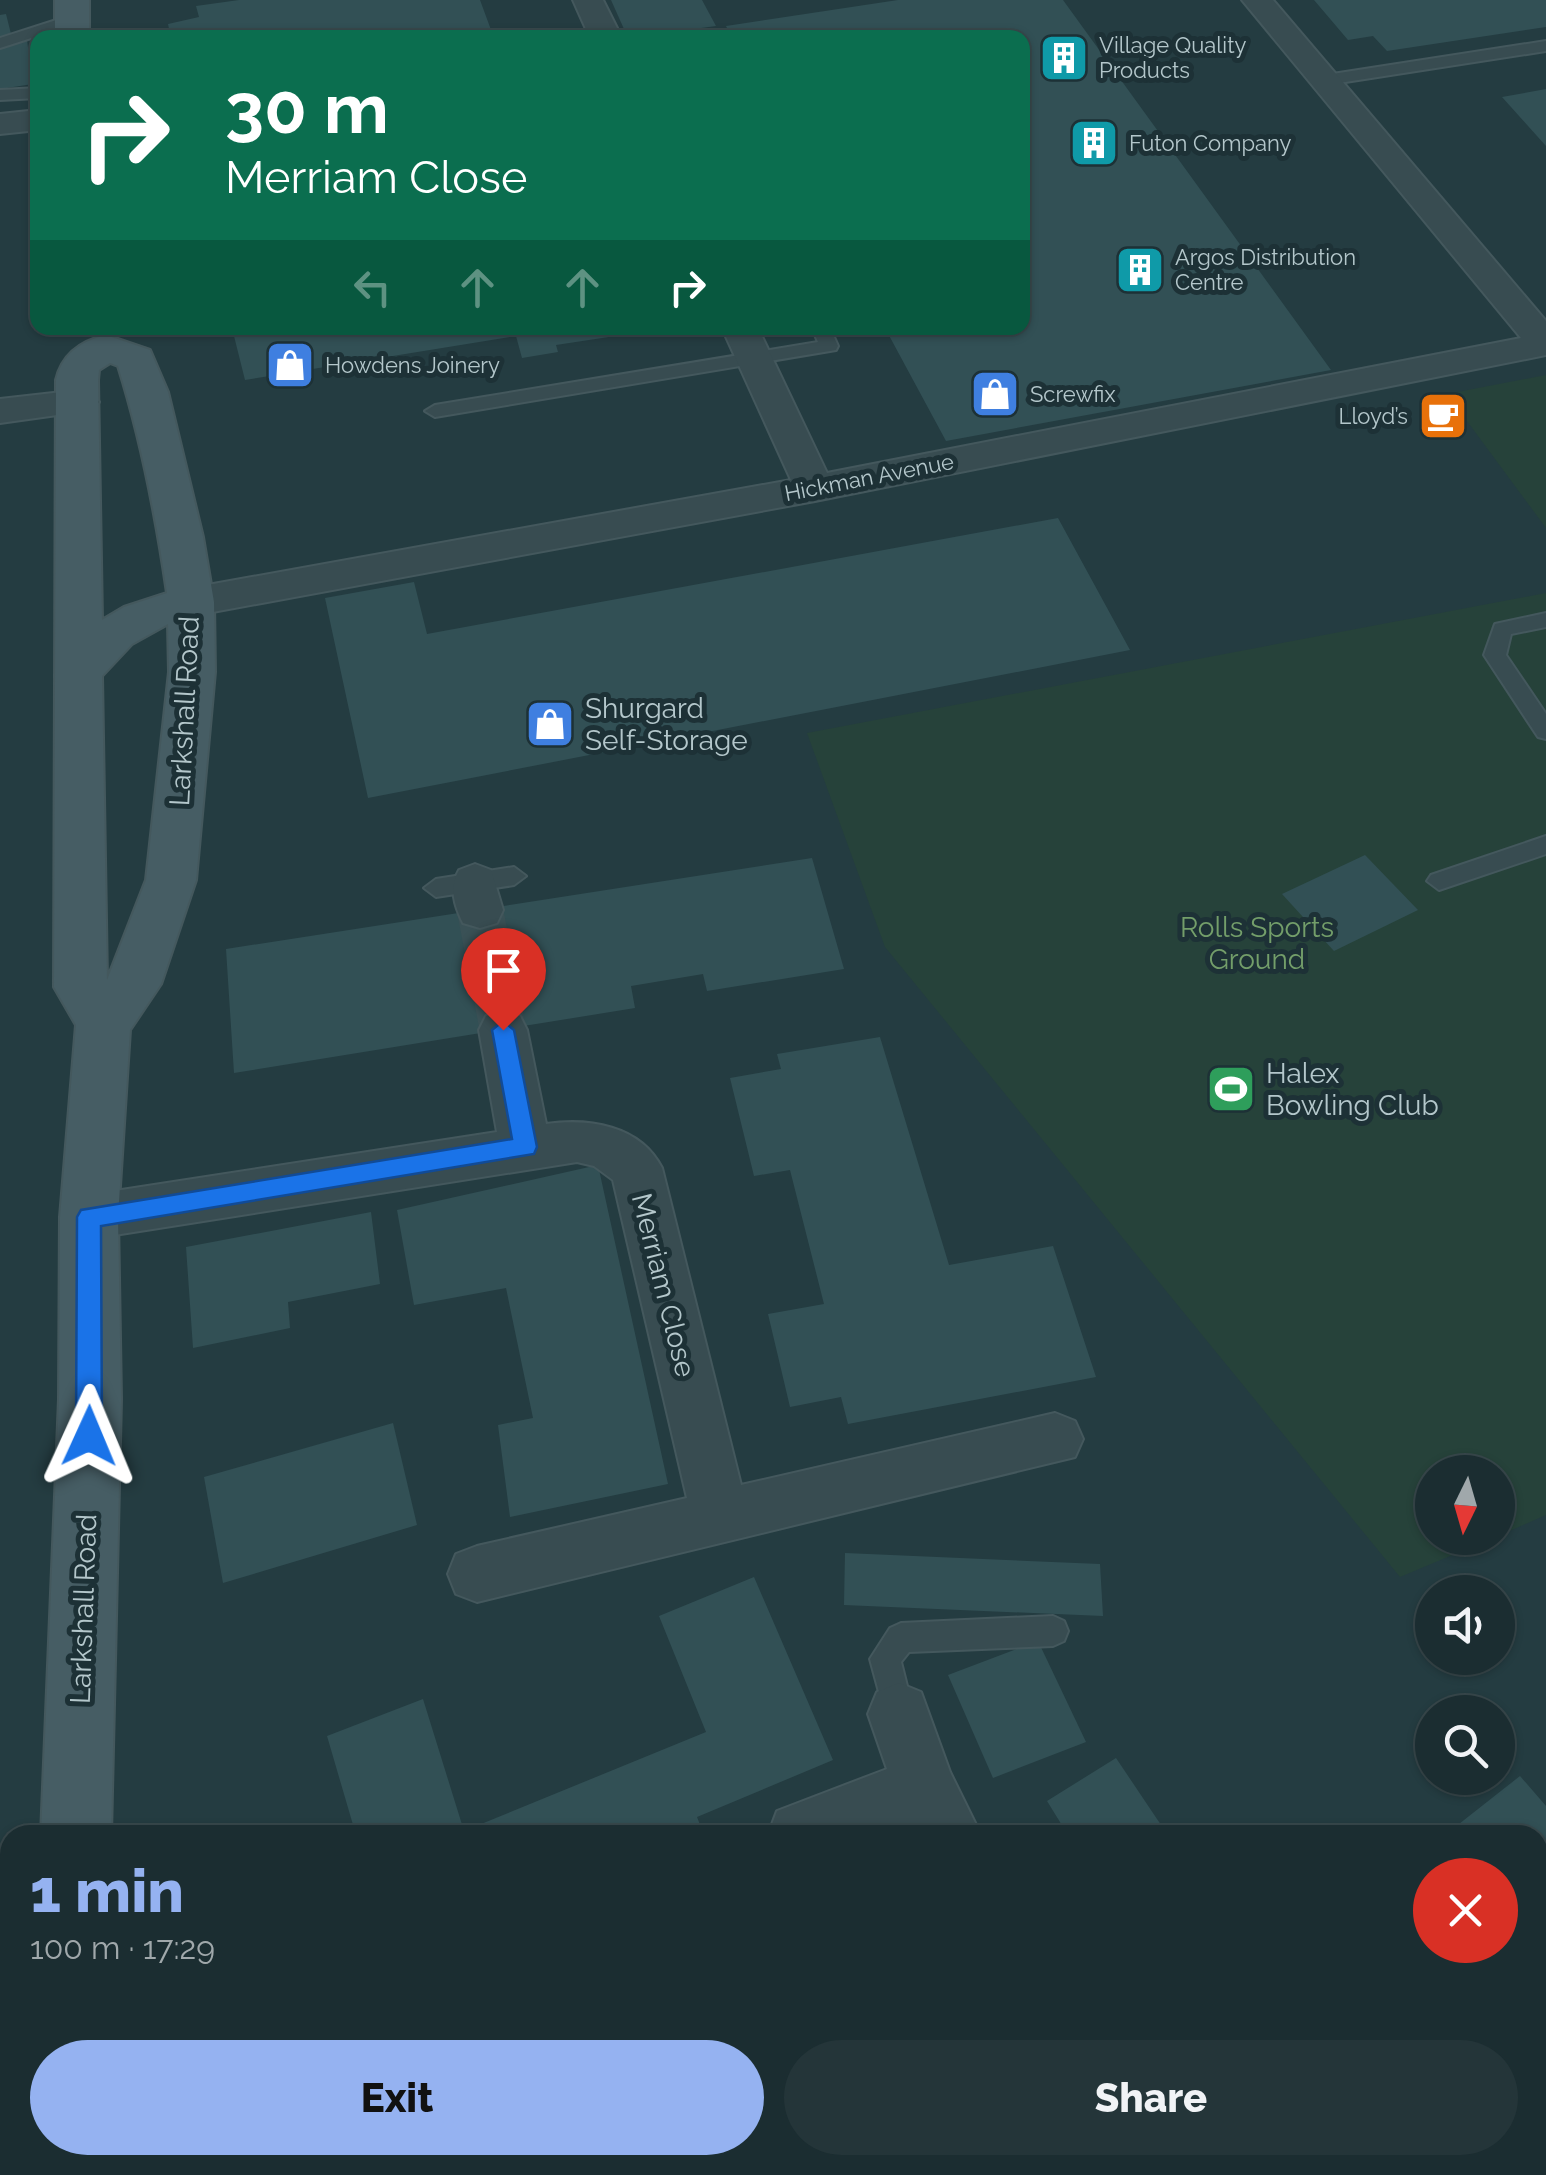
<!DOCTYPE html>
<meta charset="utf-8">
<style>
:root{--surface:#1b2d31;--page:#243539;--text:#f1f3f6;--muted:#a0a8ab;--line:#39494d;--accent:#95b2f1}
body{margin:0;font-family:Raleway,sans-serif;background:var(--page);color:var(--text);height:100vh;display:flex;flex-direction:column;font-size:38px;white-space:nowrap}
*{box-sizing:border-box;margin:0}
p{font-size:32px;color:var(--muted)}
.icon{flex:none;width:55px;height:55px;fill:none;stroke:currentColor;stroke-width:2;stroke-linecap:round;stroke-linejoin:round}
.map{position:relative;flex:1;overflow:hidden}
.side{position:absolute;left:0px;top:1825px;width:1548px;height:350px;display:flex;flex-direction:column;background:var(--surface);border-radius:30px 30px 0 0;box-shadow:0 2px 8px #0004,0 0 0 2px var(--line)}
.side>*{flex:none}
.top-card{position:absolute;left:30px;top:30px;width:1000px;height:305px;border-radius:20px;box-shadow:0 2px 8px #0004,0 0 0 2px var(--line);background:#0b6e4f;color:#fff;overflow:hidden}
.needle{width:65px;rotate:185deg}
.tools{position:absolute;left:1415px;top:1455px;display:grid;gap:20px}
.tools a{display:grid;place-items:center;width:100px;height:100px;border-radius:50%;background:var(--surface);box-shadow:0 2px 8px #0004,0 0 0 2px var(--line);font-size:50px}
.pin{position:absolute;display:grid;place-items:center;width:85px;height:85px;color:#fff;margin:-102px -42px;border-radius:50% 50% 50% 0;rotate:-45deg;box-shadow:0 0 10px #0007}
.pin .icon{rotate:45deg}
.me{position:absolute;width:110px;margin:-55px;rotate:1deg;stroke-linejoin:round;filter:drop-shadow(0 0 8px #0008)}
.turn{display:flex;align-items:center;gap:35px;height:210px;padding:0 30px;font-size:45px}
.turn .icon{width:130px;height:130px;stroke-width:2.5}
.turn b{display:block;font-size:70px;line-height:85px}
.lanes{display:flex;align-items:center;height:95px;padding:0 30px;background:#0003;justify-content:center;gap:50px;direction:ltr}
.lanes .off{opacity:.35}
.round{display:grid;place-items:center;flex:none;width:105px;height:105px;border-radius:52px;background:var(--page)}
.overview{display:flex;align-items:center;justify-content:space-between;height:170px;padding:0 30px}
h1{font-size:60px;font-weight:800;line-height:75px;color:var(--accent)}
.primary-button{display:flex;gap:20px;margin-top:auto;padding:20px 30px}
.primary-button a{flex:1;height:115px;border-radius:60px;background:var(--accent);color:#111;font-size:40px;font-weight:800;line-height:115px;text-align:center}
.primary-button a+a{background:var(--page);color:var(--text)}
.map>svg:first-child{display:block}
</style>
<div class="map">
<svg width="1546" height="2175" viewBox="0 0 1546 2175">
<rect width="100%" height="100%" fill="#243c41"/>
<!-- green -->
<g fill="#26423a">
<polygon points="1546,375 1546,528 1447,394"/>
<polygon points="1546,593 1546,1515 1498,1536 1498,1472 1432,1472 1432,1538 1493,1538 1400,1577 885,947 807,733"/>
<polygon points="510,2165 979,2165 983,2175 512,2175"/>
</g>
<!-- building -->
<g fill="#325055">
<polygon points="239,0 480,0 494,38 171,38 168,24 199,17 196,6"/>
<polygon points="611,0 702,0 716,26 628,38"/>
<polygon points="898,0 1063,0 1331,370 946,441 885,328 1022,328 1022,38 732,38 726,26"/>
<polygon points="1314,0 1546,0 1546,27 1387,51 1373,36 1348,40"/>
<polygon points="6,14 13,42 27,40 33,84 0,89 0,15"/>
<polygon points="1546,89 1546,146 1502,97"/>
<polygon points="232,328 655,328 655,330 556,345 558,352 522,358 516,336 245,380"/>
<polygon points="1058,518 1130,650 368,798 325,598 414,582 427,634"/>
<polygon points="1365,855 1418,910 1334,951 1282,894"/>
<polygon points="812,858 844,969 707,991 703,974 631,986 635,1008 234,1073 226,949"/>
<polygon points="880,1037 949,1265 1053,1246 1096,1377 848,1424 841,1397 790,1407 768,1314 824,1304 790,1170 754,1176 730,1078 781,1069 777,1054"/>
<polygon points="598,1165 668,1484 510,1517 498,1425 533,1418 506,1288 414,1305 397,1210"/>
<polygon points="371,1212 380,1284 288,1302 290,1328 193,1348 186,1247"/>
<polygon points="393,1423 417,1525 223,1583 204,1477"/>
<polygon points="845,1553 1100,1564 1103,1616 844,1605"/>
<polygon points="754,1577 833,1760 697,1817 704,1835 356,1835 327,1736 423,1699 464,1831 706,1732 659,1616"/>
<polygon points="1038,1641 1086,1742 993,1778 948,1675"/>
<polygon points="1116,1758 1157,1819 1168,1835 1068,1835 1047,1801"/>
<polygon points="1520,1776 1546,1806 1546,1888 1538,1895 1538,1835 1445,1835"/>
<polygon points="315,2165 471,2165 473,2175 317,2175"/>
</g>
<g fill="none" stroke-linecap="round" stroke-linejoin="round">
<!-- street-tunnel -->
<polyline stroke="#3a5156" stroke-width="46" stroke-dasharray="46 22" stroke-linecap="butt" points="480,910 503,1030"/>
<!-- lane casing -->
<g stroke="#44585d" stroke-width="4">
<g id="lane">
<polygon points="72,15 78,17 78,23 0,48 0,38"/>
<polygon points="1546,41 1546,51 1326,85 1318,80 1326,75"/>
<polygon points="38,88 38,98 0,100 0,90"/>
<polygon points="812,328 830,328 838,346 836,350 435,417 425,411 435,405 818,342"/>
<polygon points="1546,613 1546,627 1511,634 1506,655 1546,714 1546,739 1538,737 1484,655 1495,624"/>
<polygon points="1546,836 1546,854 1439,890 1427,881 1431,875"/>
<polygon points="514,867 526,876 514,885 436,897 424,888 436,879"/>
<polygon points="1053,1616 1064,1621 1068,1631 1064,1641 1053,1646 909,1652 901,1662 914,1714 910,1725 899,1729 888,1725 870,1659 890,1628 901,1623"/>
</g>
</g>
<!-- street casing -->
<g stroke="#44585d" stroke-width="4">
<g id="street">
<polygon points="573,0 603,0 622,38 590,38"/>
<polygon points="1242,0 1273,0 1546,321 1546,355 815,501 191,616 176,612 170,602 176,592 191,588 791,480 722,328 758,328 827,473 1521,338"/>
<polygon points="38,110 38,130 0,134 0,114"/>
<polygon points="80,390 93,394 99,402 93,410 0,423 0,399"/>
<path d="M475,864L491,870L503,910L497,923L480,928L463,923C454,905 449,887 459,870Z"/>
<path d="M503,1010L520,1016L527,1030L546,1124C589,1118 640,1125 662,1168L741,1485L1055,1413L1075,1421L1083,1439L1075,1457L477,1602L456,1594L448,1574L456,1554L477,1546L687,1498L613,1180L594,1166L577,1162L89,1239L71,1233L63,1217L71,1201L89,1195L497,1132L479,1030L486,1016Z"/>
<polygon points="899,1683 921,1692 950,1772 981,1835 915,1835 909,1823 877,1835 768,1835 777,1811 887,1769 868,1714 877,1692"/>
<polygon points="1084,2165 1154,2165 1159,2175 1088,2175"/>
</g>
</g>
<!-- secondary casing -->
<g stroke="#44585d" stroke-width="4">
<g id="secondary">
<rect x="55" y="0" width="34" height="38"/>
<path d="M106,335L150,350L168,392L203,537L214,602L215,672L196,880L161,984L130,1030L118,1217L121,1399L111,1835H41L59,1399L60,1217L76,1025L54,987L56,380C62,354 81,341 106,335ZM110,363L118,366C141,439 156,517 167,593L124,607L102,620L98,380L99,370ZM168,624L169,672L146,880L107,980L102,676L132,644Z"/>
<polygon points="10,2083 10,2165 29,2165 27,2172 0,2175 0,2088"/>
</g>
</g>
<!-- lane -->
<use href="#lane" fill="#384c51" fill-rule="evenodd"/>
<!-- street -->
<use href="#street" fill="#384c51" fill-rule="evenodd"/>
<!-- secondary -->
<use href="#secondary" fill="#465d64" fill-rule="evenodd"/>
</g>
<!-- route -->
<polygon fill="#1a73e8" stroke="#114b97" stroke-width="2.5" points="503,1021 514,1030 537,1147 534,1154 101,1226 102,1436 98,1444 89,1448 80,1444 76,1436 77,1217 81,1210 512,1139 492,1030"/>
<!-- icons -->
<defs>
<g id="building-square" transform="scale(2.5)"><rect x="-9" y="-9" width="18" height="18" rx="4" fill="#0f9aa8" stroke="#1d3136"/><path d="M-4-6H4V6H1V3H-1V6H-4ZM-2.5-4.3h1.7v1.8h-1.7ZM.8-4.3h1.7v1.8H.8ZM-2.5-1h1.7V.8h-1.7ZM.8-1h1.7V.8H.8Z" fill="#fff"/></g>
<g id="shop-square" transform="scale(2.5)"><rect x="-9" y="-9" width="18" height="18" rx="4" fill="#3f7fe0" stroke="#1d3136"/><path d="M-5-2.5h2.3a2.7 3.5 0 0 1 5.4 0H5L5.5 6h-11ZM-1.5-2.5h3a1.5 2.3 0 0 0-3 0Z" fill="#fff"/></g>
<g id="cafe-square" transform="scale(2.5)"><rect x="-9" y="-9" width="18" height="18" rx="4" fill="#e8710a" stroke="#1d3136"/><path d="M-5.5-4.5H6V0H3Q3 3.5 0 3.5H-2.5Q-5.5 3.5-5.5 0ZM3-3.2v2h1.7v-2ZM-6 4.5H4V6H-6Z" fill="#fff"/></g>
<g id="stadium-square" transform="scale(2.5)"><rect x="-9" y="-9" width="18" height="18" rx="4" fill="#2e9e5b" stroke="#1d3136"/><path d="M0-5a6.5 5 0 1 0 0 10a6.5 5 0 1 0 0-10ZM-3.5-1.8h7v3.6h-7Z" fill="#fff"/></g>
</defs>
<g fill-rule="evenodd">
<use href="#building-square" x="1064" y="58"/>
<use href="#building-square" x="1094" y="143"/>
<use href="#building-square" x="1140" y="270"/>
<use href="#shop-square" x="290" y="365"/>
<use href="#shop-square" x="995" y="394"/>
<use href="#cafe-square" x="1443" y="416"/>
<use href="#shop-square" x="550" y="724"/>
<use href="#stadium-square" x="1231" y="1089"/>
</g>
<g text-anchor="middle" stroke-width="10" stroke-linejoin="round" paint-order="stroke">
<!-- far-poi labels -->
<g font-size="22" fill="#b4c7cb" stroke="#1d3136" text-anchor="start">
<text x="1099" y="53">Village Quality<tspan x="1099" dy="25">Products</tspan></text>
<text x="1129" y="151">Futon Company</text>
<text x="1175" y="265">Argos Distribution<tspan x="1175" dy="25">Centre</tspan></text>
<text x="325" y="373">Howdens Joinery</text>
<text x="1030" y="402">Screwfix</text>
<text x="1408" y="424" text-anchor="end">Lloyd’s</text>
</g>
<!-- far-street labels -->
<g font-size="22" fill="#b4c7cb" stroke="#1d3136">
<text transform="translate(869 477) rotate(-11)" y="8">Hickman Avenue</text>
</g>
<!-- poi labels -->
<g font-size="28" fill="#b4c7cb" stroke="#1d3136" text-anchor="start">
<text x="585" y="718">Shurgard<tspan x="585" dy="32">Self-Storage</tspan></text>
<text x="1266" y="1083">Halex<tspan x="1266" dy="32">Bowling Club</tspan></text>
</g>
<!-- street labels -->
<g font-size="28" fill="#b4c7cb" stroke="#1d3136">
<text transform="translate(184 711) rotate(-87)" y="10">Larkshall Road</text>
<text transform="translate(664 1285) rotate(76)" y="10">Merriam Close</text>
<text transform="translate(83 1609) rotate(-88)" y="10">Larkshall Road</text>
</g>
<!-- park labels -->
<g font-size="28" fill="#739e6a" stroke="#1d3136">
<text x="1257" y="937">Rolls Sports<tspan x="1257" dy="32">Ground</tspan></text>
</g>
</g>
</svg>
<div class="tools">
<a><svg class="needle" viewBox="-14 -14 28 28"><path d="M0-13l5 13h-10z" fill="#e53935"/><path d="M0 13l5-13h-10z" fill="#a0a8ab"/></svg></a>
<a><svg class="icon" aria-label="sound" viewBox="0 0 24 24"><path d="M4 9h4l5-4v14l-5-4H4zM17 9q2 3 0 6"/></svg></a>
<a><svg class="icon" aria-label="search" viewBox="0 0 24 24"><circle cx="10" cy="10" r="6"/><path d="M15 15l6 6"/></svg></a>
</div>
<div class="pin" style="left:503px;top:1030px;background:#d93025"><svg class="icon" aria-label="arrive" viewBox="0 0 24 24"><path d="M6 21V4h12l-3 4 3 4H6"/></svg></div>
<svg class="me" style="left:89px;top:1436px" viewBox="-20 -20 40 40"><path d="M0-17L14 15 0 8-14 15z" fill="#1a73e8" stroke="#fff" stroke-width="4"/></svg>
<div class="top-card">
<div class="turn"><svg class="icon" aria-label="right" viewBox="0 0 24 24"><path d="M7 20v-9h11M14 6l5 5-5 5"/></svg><div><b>30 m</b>Merriam Close</div></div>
<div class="lanes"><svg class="icon off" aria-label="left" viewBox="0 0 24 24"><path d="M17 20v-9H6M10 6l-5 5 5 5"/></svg><svg class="icon off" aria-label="ahead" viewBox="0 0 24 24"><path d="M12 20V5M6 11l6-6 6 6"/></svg><svg class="icon off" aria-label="ahead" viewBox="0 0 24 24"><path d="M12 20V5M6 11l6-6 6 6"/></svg><svg class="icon" aria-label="right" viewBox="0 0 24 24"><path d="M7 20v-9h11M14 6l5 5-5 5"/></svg></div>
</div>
<section class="side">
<div class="overview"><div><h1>1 min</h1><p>100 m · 17:29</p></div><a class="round" style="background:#d93025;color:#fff"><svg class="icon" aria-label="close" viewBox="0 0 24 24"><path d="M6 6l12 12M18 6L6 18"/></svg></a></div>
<div class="primary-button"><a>Exit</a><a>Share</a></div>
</section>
</div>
